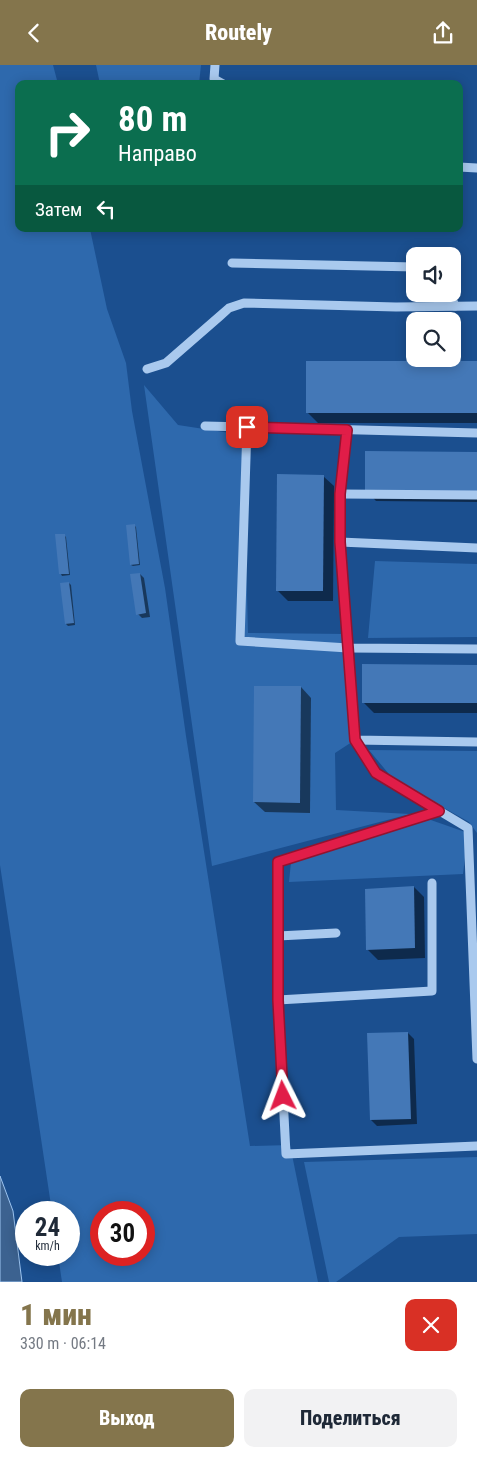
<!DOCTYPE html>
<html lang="ru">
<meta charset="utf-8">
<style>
:root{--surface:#fff;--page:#f2f2f3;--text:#1f2937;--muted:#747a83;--accent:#84754c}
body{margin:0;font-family:"Roboto Condensed",sans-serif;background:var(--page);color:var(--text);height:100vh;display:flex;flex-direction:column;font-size:19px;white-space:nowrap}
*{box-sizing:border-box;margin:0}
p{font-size:16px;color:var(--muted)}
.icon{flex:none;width:28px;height:28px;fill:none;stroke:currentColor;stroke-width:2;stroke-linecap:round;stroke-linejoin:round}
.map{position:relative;height:1217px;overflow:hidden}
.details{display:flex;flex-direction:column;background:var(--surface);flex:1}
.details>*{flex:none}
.banner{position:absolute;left:15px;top:15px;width:448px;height:152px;border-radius:10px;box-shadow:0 2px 12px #0003;background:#0b6e4f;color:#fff;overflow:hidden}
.tools{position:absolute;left:406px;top:182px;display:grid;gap:10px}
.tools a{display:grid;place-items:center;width:55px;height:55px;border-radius:10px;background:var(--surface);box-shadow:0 2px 12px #0003;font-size:25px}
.speed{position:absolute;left:15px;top:1136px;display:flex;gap:10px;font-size:25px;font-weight:700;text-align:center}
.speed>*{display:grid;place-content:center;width:65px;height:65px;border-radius:50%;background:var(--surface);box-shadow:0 2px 12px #0003;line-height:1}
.speed small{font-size:12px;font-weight:400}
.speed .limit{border:8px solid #d22;background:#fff;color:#111}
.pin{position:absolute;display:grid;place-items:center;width:42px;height:42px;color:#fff;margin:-21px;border-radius:10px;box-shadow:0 2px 8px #0006}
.me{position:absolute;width:55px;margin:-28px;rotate:357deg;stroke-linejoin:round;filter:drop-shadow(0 0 4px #0008)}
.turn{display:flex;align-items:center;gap:18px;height:105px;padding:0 20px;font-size:22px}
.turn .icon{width:65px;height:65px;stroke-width:2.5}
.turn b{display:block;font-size:35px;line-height:42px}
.then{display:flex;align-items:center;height:48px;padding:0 20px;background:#0003;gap:10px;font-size:19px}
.round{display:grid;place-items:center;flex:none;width:52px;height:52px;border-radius:10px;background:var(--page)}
.summary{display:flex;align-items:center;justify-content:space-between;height:85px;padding:0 20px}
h1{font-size:30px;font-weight:800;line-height:38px;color:var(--accent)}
.button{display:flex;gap:10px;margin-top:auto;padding:10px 20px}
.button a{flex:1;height:58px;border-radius:10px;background:var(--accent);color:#fff;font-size:20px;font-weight:800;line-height:58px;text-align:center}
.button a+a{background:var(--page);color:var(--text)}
header{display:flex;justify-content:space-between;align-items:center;height:65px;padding:0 20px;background:var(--accent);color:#fff;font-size:22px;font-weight:800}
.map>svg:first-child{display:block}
</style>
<header><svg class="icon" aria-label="back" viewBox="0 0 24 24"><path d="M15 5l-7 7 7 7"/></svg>Routely<svg class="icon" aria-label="share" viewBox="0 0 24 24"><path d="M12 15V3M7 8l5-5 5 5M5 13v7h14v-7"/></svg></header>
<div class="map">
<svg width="477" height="1217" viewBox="0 0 477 1217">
<rect width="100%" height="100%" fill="#1b4f8f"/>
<!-- green -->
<g fill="#2e69ad" fill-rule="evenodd">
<path d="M0,0H53L58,19H19V164H90L107,244L126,298L132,346L165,523L186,671L250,1081L290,1080L318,1217H62L58,1190H69V1148L52,1147L0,800ZM101,1148H144V1190H101Z"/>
<polygon points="96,0 201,0 199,19 100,19"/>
<polygon points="144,320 178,360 243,370 248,568 347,569 355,675 335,688 336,745 410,749 212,801"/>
<polygon points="375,496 477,499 477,572 368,573"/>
<polygon points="369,685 477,686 477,768 469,757 393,714"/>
<polygon points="428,754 468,768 463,809 289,817 291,797"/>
<polygon points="477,1092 477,1169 399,1172 336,1217 329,1217 304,1097"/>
</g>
<!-- water -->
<polygon fill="#3c6290" stroke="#9cc4f0" points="0,1111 13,1146 22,1217 0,1217"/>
<!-- shadow -->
<g fill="#0007">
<polygon points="477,297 477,358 318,358 308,348"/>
<polygon points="477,388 477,437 376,436 366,425"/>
<polygon points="323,411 334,421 333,536 288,536 277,525"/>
<polygon points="134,460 136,462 140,500 133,501 131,500"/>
<polygon points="64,470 66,472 70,510 62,511 61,509"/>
<polygon points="140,509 144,513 150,552 142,553 138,549"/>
<polygon points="69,518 71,520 75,560 68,561 66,559"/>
<polygon points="477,601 477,648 374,648 363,637"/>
<polygon points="301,622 311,633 310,748 265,747 254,737"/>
<polygon points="414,822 424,832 425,893 378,895 367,884"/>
<polygon points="408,968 414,974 417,1059 377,1061 371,1055"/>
</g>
<!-- building -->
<g fill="#4478b7">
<rect x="306" y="296" width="171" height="52"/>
<polygon points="365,386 477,387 477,427 365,426"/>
<polygon points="277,409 324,410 323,526 276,526"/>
<polygon points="135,459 139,499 130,500 126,460"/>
<polygon points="55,469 65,469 69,509 59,509"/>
<polygon points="140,508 146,548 136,550 130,509"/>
<polygon points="69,517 74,558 65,559 60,518"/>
<polygon points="362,599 477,600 477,638 362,638"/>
<polygon points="254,621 301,621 300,738 253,737"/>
<polygon points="414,821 415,883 366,885 365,824"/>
<polygon points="408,967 411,1054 370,1055 367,968"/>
</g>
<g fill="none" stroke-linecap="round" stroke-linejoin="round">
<!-- minor -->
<g stroke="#a9c9ee" stroke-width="9">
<polyline points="215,0 214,14 223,19"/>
<polyline points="459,102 477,103"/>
<polyline points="232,198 415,202"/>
<polyline points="450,229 455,241"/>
<polyline points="147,304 166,298 220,251 229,243 244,238 396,242 477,241"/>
<polyline points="205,361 477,368"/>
<polyline points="247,362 240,576 348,583 477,584"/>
<polyline points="347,365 340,429 340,477 355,675 477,677"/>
<polyline points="340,429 477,430"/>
<polyline points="340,477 477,483"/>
<polyline points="355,675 376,708 468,763 477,994"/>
<polyline points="439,746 278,797 278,935 286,1089 477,1081"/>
<polyline points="278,871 336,868"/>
<polyline points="278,935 432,926 432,818"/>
</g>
</g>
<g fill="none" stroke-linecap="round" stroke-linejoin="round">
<!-- route casing -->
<g stroke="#92132f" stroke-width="12">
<polyline id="route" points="247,362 347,365 340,429 340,477 355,675 376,708 439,746 278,797 278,935 283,1031"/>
</g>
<!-- route -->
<use href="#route" stroke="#e11d48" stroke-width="9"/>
</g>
</svg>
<div class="tools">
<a><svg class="icon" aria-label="sound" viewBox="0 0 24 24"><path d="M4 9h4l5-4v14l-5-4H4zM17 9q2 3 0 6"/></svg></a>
<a><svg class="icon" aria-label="search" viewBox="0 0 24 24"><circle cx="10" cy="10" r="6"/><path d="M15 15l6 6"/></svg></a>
</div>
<div class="speed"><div>24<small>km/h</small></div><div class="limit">30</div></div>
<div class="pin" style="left:247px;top:362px;background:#d93025"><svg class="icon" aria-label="arrive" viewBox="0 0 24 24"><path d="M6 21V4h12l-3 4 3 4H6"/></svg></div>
<svg class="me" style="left:283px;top:1031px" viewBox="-20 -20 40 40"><path d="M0-17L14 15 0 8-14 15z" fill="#e11d48" stroke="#fff" stroke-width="4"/></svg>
<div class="banner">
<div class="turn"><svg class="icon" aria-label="right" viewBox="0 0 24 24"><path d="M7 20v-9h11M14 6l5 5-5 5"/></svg><div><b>80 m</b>Направо</div></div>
<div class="then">Затем<svg class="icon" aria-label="left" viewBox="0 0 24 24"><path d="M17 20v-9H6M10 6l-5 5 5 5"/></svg></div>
</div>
</div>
<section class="details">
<div class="summary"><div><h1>1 мин</h1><p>330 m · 06:14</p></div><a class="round" style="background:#d93025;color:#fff"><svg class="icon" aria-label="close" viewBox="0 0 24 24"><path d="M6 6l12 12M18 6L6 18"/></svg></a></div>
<div class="button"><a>Выход</a><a>Поделиться</a></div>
</section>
